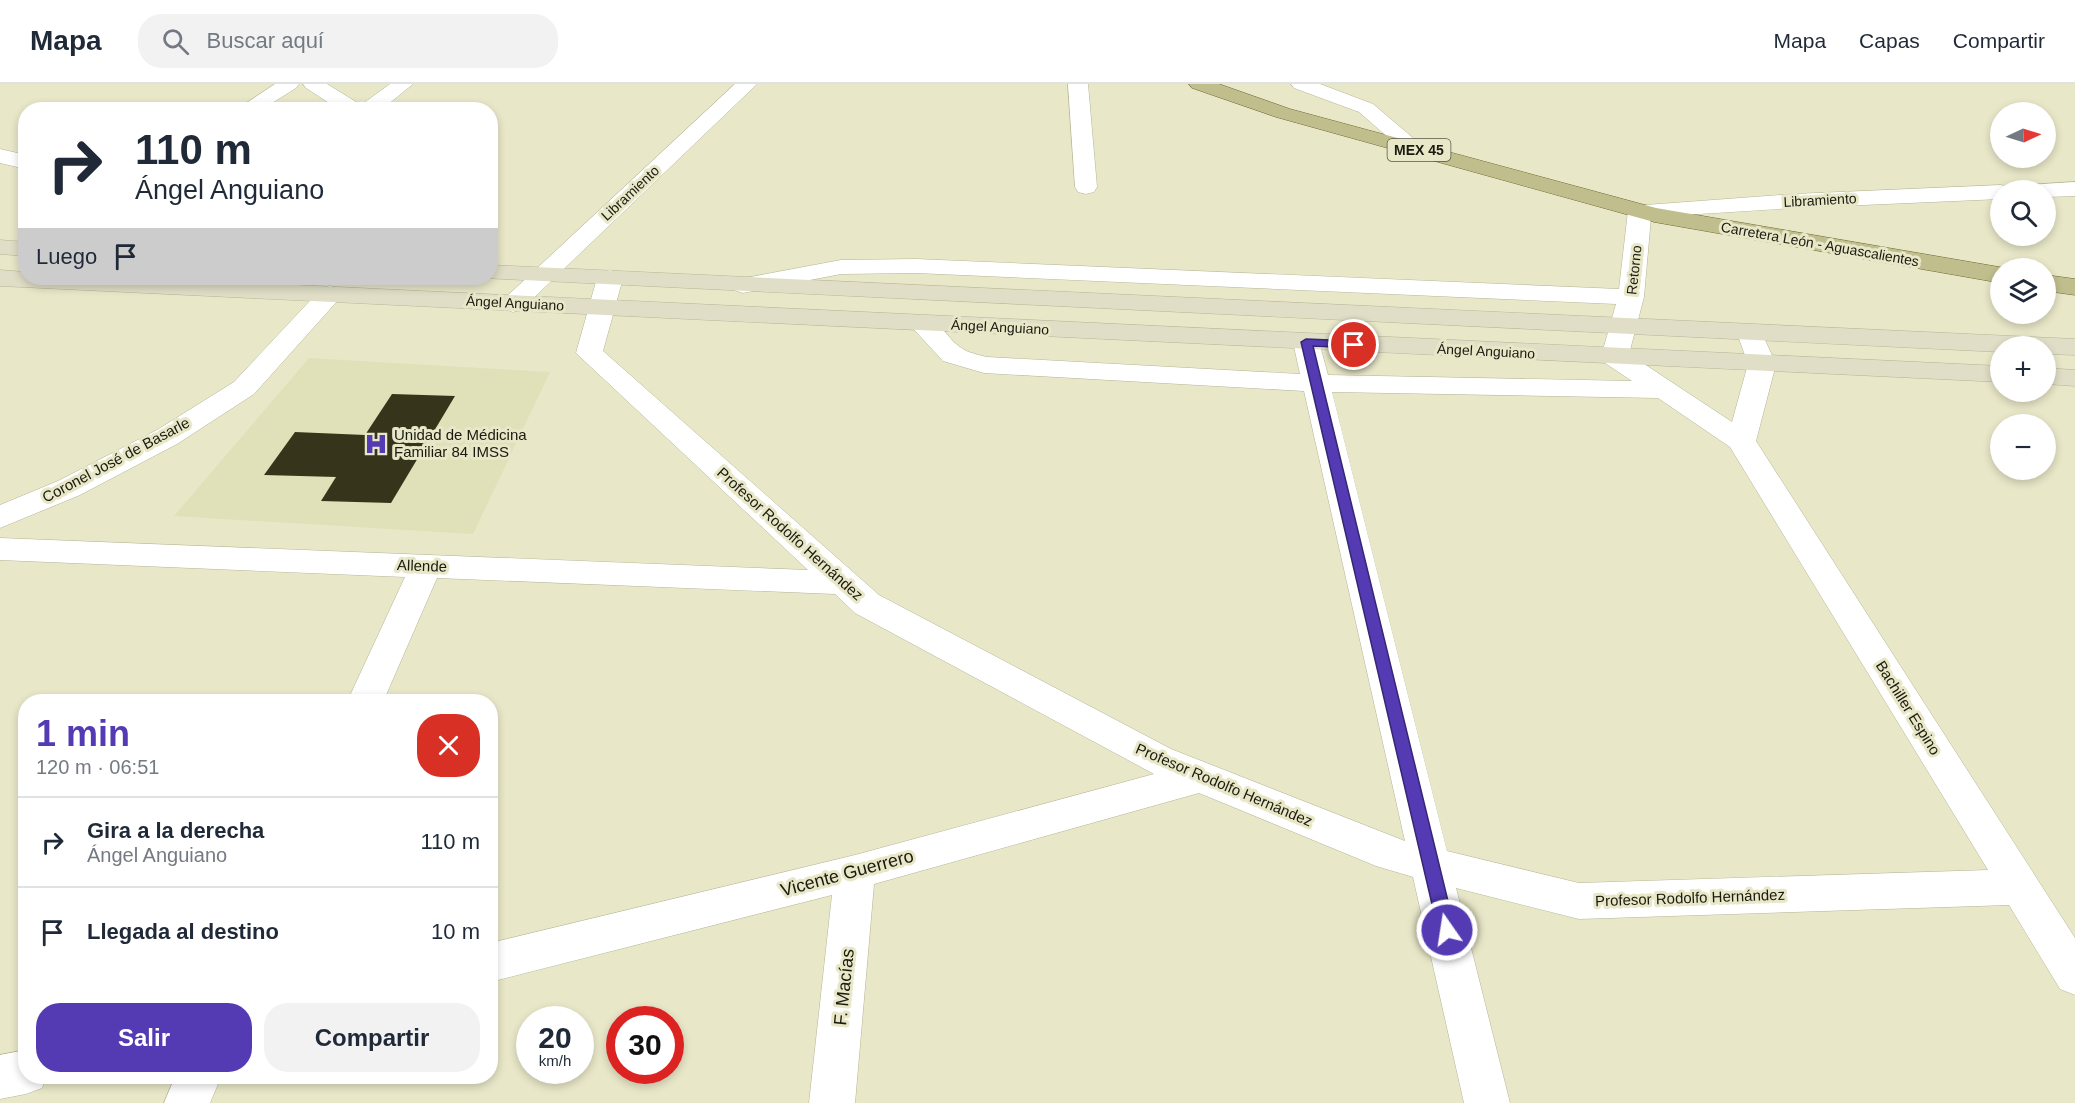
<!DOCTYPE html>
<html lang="es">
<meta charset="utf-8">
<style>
:root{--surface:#fff;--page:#f2f2f3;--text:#1f2937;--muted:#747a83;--line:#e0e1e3;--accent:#543bb3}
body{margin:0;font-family:Helvetica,sans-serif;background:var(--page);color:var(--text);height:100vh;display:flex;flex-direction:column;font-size:22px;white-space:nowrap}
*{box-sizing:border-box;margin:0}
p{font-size:20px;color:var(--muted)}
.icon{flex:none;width:33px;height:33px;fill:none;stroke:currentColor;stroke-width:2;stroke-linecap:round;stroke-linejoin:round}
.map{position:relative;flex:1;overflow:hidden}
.drawer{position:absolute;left:18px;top:610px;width:480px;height:390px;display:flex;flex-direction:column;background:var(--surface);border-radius:24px;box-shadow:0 3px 9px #0003}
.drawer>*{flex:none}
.banner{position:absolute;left:18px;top:18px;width:480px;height:183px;border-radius:24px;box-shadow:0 3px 9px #0003;background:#fff;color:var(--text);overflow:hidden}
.needle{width:39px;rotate:86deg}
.fabs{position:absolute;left:1990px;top:18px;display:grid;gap:12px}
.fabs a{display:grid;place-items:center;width:66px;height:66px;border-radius:50%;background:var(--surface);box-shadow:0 3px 9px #0003;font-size:30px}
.speed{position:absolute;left:516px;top:922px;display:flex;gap:12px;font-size:30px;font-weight:700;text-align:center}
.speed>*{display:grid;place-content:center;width:78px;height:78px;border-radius:50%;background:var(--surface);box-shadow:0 3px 9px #0003;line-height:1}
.speed small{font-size:15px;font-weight:400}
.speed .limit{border:9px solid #d22;background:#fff;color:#111}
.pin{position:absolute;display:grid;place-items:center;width:51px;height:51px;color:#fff;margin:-26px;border:3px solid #fff;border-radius:50%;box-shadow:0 2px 6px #0007}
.me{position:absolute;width:66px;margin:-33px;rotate:347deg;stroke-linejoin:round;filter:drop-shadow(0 0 4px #0008)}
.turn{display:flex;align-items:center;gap:21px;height:126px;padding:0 18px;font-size:27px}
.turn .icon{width:78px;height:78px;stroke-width:2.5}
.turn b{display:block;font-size:42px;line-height:51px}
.then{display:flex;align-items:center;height:57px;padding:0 18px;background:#0003;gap:12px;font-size:22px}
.round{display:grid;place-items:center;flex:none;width:63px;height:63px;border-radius:24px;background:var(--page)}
.head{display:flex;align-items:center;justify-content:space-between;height:102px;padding:0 18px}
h1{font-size:36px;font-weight:800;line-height:45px;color:var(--accent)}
.primary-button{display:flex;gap:12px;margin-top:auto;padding:12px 18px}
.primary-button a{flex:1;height:69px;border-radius:24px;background:var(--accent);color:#fff;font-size:24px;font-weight:800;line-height:69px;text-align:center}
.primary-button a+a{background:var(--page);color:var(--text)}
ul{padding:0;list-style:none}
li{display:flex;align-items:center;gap:18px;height:90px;padding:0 18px;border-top:2px solid var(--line)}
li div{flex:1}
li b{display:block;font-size:22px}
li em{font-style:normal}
header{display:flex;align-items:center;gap:36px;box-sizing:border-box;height:84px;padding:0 30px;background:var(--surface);border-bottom:2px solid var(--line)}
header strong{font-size:28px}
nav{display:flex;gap:33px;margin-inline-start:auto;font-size:21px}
.search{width:420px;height:54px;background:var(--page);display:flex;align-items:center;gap:15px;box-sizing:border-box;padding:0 21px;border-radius:24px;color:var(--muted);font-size:22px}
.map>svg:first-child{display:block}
</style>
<header>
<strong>Mapa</strong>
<div class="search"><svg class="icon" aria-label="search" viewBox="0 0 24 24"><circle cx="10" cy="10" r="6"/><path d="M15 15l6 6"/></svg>Buscar aquí</div>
<nav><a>Mapa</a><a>Capas</a><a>Compartir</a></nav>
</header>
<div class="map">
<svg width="2075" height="1019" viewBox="0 0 2075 1019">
<rect width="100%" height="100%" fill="#e8e7c8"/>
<!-- built -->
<polygon fill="#e0e0b9" points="309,274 550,288 473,450 174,432"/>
<!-- building -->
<polygon fill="#36351b" points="392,310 455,312 391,419 321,417 336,393 264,391 295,348 365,351"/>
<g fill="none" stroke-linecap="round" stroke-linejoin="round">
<!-- street casing -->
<g stroke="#b5b496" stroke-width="1">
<g id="street">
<polygon points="275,0 299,0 296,4 261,26 236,26"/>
<polygon points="303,0 327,0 361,21 390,0 413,0 381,26 340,26 306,4"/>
<polygon points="735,0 757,0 522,225 513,228 504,225 500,220 504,215"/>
<polygon points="1068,0 1088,0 1097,103 1094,108 1086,110 1078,108 1075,103"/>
<polygon points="1291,0 1320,0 1373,20 1426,65 1423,70 1415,72 1407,70 1359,28 1294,4"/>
<polygon points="0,65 26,71 26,85 0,79"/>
<polygon points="2075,98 2075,112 2046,113 2046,106 2024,106 2027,101"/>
<path d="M2001,101L2009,103L2011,106H2001V115L1794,124L1651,133L1644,213L1629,270L1732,338L1748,280L1737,249L1741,243L1750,241L1759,243L1776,280L1756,357L2075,854V911L2060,905L2009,821L1579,835L1456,804L1510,1019H1464L1413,793L1376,782L1199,709L874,800L855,1019H809L832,811L490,898V859L855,771L1154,690L855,529L835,510L437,494L383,618H347L405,493L0,476V454L808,486L576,269L597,194L601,189L610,186L619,189L623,194L603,267L879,511L1171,665L1405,757L1304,307L984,289L943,277L908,239L912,233C938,227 944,254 963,265C969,269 979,271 987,273L1300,290L1293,258L1297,252L1306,250L1315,252L1319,258L1328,291L1632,297L1605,279L1601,273L1616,220L916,189L841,190L743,209L734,206L730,201L734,196L841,176L916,175L1619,205L1628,127L1632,122L1794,110ZM1332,308L1658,314L1730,363L1988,786L1579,799L1447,767Z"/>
<polygon points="330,202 339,205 343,210 339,215 254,310 177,360 80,411 0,444 0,421 58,397 157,346 234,298 321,205"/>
<polygon points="26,966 26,993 46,993 42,1004 26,1010 0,1015 0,971"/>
<polygon points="175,993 221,993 210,1019 164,1019"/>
</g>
</g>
<!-- secondary casing -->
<g stroke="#b5b496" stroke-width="1">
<g id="secondary">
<polygon points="0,156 26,158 26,172 0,170"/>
<polygon points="490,181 2075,255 2075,271 2046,270 2046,262 2001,262 2001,268 482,194 490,194"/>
<polygon points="0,186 26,188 26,194 148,194 2001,282 2001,298 0,202"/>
<polygon points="2046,284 2075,286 2075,302 2046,300"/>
</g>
</g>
<!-- primary casing -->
<g stroke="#6b6830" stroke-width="1">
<g id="primary">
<polygon points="1189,0 1219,0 1290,25 1656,124 2005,184 2001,184 2001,199 1654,138 1276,33 1192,4"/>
<polygon points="2046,191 2075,195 2075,211 2046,207"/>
</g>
</g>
<!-- street -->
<use href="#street" fill="#fff" fill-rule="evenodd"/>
<!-- secondary -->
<use href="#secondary" fill="#e0dec6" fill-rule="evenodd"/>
<!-- primary -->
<use href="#primary" fill="#c0be8d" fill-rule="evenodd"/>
</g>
<!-- route -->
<polygon fill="#543bb3" stroke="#372674" stroke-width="1.5" points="1306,255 1354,257 1359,261 1354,264 1313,262 1455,846 1453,851 1447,853 1441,851 1438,846 1301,258"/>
<!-- icons -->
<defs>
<g id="hospital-bare" transform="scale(1.8)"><path d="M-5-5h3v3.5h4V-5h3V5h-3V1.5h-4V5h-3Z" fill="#543bb3" stroke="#e8e7c8" stroke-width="2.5" paint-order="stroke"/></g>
</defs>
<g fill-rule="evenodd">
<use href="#hospital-bare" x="376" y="360"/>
</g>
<g text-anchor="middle" stroke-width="6" stroke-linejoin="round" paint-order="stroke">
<!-- shield labels -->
<rect fill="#e8e7c8" stroke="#585846" stroke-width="1.5" x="1387.5" y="55" width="63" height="22" rx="4.5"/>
<g font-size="14" font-weight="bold" fill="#1b1a0f">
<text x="1419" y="71">MEX 45</text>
</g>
<!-- far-street labels -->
<g font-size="14" fill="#1b1a0f" stroke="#e8e7c8">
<text transform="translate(630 109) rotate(-43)" y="5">Libramiento</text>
<text transform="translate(1820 116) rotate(-3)" y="5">Libramiento</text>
<text transform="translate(1820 160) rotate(10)" y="5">Carretera León - Aguascalientes</text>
<text transform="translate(1634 186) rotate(-84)" y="5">Retorno</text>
<text transform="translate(515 219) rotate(3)" y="5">Ángel Anguiano</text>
<text transform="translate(1000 243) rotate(3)" y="5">Ángel Anguiano</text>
<text transform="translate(1486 267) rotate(3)" y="5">Ángel Anguiano</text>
</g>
<!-- poi labels -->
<g font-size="15" fill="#1b1a0f" stroke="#e8e7c8" text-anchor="start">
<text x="394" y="356">Unidad de Médicina<tspan x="394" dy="17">Familiar 84 IMSS</tspan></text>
</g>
<!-- street labels -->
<g font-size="15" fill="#1b1a0f" stroke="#e8e7c8">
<text transform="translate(116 376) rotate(-28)" y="5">Coronel José de Basarle</text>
<text transform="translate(790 450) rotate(42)" y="5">Profesor Rodolfo Hernández</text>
<text transform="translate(422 482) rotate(2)" y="5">Allende</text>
<text transform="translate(1908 624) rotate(58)" y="5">Bachiller Espino</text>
<text transform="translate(1224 701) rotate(23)" y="5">Profesor Rodolfo Hernández</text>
<text transform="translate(1690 814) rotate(-2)" y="5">Profesor Rodolfo Hernández</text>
</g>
<!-- near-street labels -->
<g font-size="18" fill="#1b1a0f" stroke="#e8e7c8">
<text transform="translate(847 789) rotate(-15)" y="6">Vicente Guerrero</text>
<text transform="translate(844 903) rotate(-84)" y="6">F. Macías</text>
</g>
</g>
</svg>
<div class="fabs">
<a><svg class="needle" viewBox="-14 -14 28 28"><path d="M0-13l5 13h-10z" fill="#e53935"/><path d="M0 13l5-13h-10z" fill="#747a83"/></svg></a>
<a><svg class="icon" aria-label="search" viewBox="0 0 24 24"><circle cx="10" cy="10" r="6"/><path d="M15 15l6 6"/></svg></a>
<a><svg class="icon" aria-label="layers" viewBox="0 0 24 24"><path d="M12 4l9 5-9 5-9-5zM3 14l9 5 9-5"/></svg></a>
<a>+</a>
<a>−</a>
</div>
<div class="speed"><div>20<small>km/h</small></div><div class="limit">30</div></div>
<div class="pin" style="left:1354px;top:261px;background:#d93025"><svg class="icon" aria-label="arrive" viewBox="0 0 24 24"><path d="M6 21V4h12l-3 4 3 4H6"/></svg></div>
<svg class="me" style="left:1447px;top:846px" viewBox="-20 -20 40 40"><circle r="17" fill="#543bb3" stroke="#fff" stroke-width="3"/><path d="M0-11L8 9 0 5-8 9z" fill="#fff"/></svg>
<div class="banner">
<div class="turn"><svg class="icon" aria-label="right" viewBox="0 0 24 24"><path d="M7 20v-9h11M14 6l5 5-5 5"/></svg><div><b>110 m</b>Ángel Anguiano</div></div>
<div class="then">Luego<svg class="icon" aria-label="arrive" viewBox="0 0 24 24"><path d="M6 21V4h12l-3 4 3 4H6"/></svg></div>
</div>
<section class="drawer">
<div class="head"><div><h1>1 min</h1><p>120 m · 06:51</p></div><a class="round" style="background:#d93025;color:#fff"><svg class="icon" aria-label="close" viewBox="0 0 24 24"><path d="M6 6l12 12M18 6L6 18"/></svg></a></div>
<ul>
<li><svg class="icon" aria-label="right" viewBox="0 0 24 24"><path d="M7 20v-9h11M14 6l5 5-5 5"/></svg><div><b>Gira a la derecha</b><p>Ángel Anguiano</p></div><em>110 m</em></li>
<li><svg class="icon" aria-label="arrive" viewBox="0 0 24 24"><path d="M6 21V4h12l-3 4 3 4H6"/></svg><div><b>Llegada al destino</b></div><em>10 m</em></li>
</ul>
<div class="primary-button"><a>Salir</a><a>Compartir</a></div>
</section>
</div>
